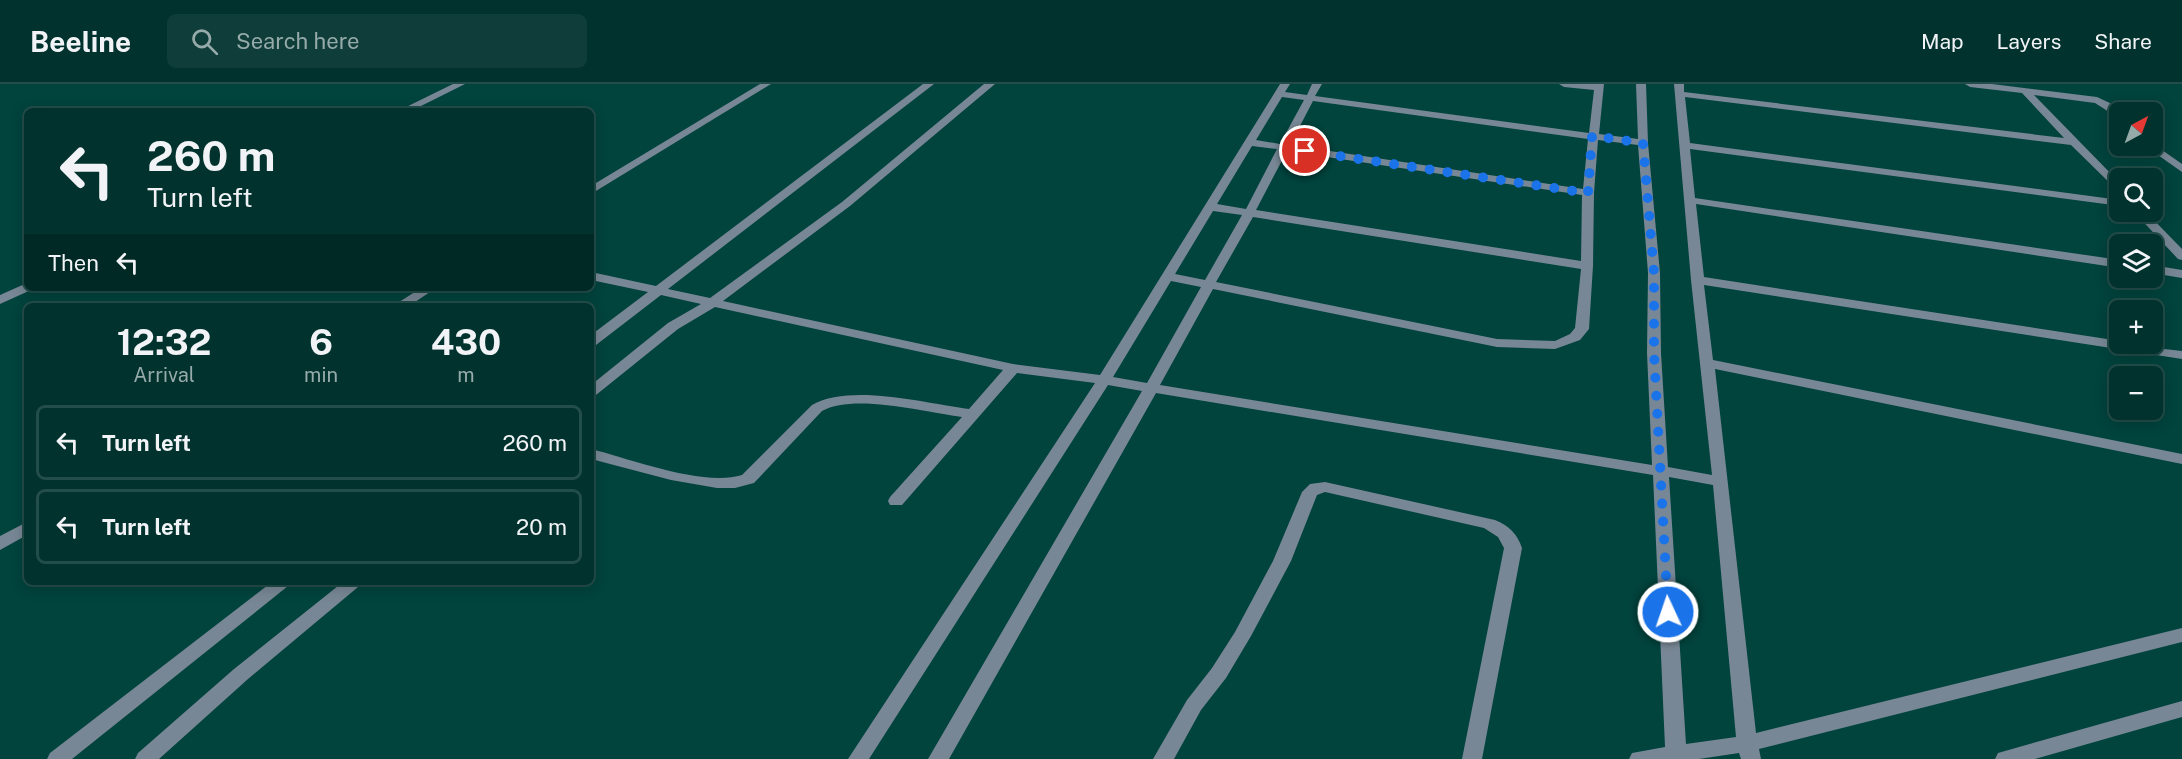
<!DOCTYPE html>
<meta charset="utf-8">
<style>
:root{--surface:#01322e;--page:#0f3e3a;--text:#f1f3f6;--muted:#96aaaa;--line:#234d4a}
body{margin:0;font-family:"Public Sans",sans-serif;background:var(--page);color:var(--text);height:100vh;display:flex;flex-direction:column;font-size:22px;white-space:nowrap}
*{box-sizing:border-box;margin:0}
p{font-size:20px;color:var(--muted)}
.icon{flex:none;width:33px;height:33px;fill:none;stroke:currentColor;stroke-width:2;stroke-linecap:round;stroke-linejoin:round}
.map{position:relative;flex:1;overflow:hidden}
.sheet{position:absolute;left:24px;top:219px;width:570px;height:282px;display:flex;flex-direction:column;background:var(--surface);border-radius:9px;box-shadow:0 3px 15px #0003,0 0 0 2px var(--line)}
.sheet>*{flex:none}
.top-card{position:absolute;left:24px;top:24px;width:570px;height:183px;border-radius:9px;box-shadow:0 3px 15px #0003,0 0 0 2px var(--line);background:#01322e;color:var(--text);overflow:hidden}
.needle{width:39px;rotate:41deg}
.buttons{position:absolute;left:2109px;top:18px;display:grid;gap:12px}
.buttons a{display:grid;place-items:center;width:54px;height:54px;border-radius:9px;background:var(--surface);box-shadow:0 3px 15px #0003,0 0 0 2px var(--line);font-size:30px}
.pin{position:absolute;display:grid;place-items:center;width:51px;height:51px;color:#fff;margin:-26px;border:3px solid #fff;border-radius:50%;box-shadow:0 2px 6px #0007}
.me{position:absolute;width:66px;margin:-33px;rotate:357deg;stroke-linejoin:round;filter:drop-shadow(0 0 4px #0008)}
.turn{display:flex;align-items:center;gap:21px;height:126px;padding:0 24px;font-size:27px}
.turn .icon{width:78px;height:78px;stroke-width:2.5}
.turn b{display:block;font-size:42px;line-height:51px}
.then{display:flex;align-items:center;height:57px;padding:0 24px;background:#0003;gap:12px;font-size:22px}
.eta{display:flex;justify-content:space-evenly;align-items:center;height:102px;text-align:center}
.eta b{font-size:36px;font-weight:700;line-height:42px}
ul{padding:0;list-style:none}
li{display:flex;align-items:center;gap:18px;height:75px;margin:0 12px 9px;padding:0 12px;border:3px solid var(--line);border-radius:9px}
li div{flex:1}
li b{display:block;font-size:22px}
li em{font-style:normal}
header{display:flex;align-items:center;gap:36px;box-sizing:border-box;height:84px;padding:0 30px;background:var(--surface);border-bottom:2px solid var(--line)}
header strong{font-size:28px}
nav{display:flex;gap:33px;margin-inline-start:auto;font-size:21px}
.search{width:420px;height:54px;background:var(--page);display:flex;align-items:center;gap:15px;box-sizing:border-box;padding:0 21px;border-radius:9px;color:var(--muted);font-size:22px}
.map>svg:first-child{display:block}
</style>
<header>
<strong>Beeline</strong>
<div class="search"><svg class="icon" aria-label="search" viewBox="0 0 24 24"><circle cx="10" cy="10" r="6"/><path d="M15 15l6 6"/></svg>Search here</div>
<nav><a>Map</a><a>Layers</a><a>Share</a></nav>
</header>
<div class="map">
<svg width="2182" height="675" viewBox="0 0 2182 675">
<rect width="100%" height="100%" fill="#01433d"/>
<g fill="none" stroke-linecap="round" stroke-linejoin="round">
<!-- minor -->
<g fill="#788795" fill-rule="evenodd">
<polygon points="453,0 465,0 411,27 398,27"/>
<polygon points="760,0 771,0 591,110 591,102"/>
<path d="M923,0H934L668,205L710,214L842,118L984,0H995L850,122L723,217L1013,280L1100,291L1280,0H1290L1285,8L1307,11L1312,0H1322L1315,12L1589,49L1594,6L1564,3L1559,0H1604L1599,50L1638,55L1636,0H1646L1648,59L1660,189L1661,269L1668,383L1712,391L1691,196L1674,0H1684V8L2064,54L2022,9L1970,3L1965,0H1992L2097,13L2112,20L2122,28H2120V35L2095,19L2034,11L2120,99V109L2071,61L1685,13L1690,59L2120,116V122L1690,65L1695,114L2120,176V184L1696,120L1704,193L2120,257V260L2182,267V275L1704,201L1713,276L2182,370V380L1715,285L1756,649L2182,544V558L1759,665L1761,675H1741L1739,669L1699,675H1629L1632,669L1665,663L1653,391L1156,309L949,675H928L1142,307L1108,301L869,675H848L1095,299L1017,289L902,421H890L888,417L890,413L962,333C926,328 853,309 822,327L754,399L735,404H717L671,396L591,375V365C631,375 703,403 742,391L812,321C850,299 925,319 969,325L1003,286L715,223L678,245L596,311L591,312V301L668,239L701,220L661,211L596,261L591,262V251L648,208L591,196V188L656,202ZM1282,13L1304,16L1280,60L1256,56ZM1313,17L1588,55L1583,105L1290,61ZM1598,56L1638,61L1648,189L1647,269L1652,381L1160,301L1213,205L1497,263L1555,265L1580,256L1589,245L1593,182L1594,109ZM1252,62L1277,65L1246,125L1217,120ZM1287,67L1582,111L1581,177L1256,126ZM1213,127L1242,131L1205,196L1175,190ZM1253,133L1581,185L1575,244L1570,250L1555,257L1497,255L1216,198ZM1171,197L1201,203L1147,299L1113,293ZM1669,393L1713,401L1736,653L1686,660Z"/>
<polygon points="2152,59 2182,80 2182,88 2148,64 2147,62 2152,62"/>
<polygon points="2134,128 2146,128 2182,165 2182,176 2178,175"/>
<polygon points="2152,181 2182,186 2182,194 2152,189"/>
<polygon points="27,199 27,204 33,204 31,206 0,220 0,211"/>
<polygon points="421,204 436,204 409,222 393,222"/>
<path d="M1325,398L1495,436C1509,442 1517,449 1522,464L1482,675H1462L1504,464L1498,453L1484,444L1325,408L1317,411L1291,477L1251,552L1226,594L1201,626L1174,675H1153L1187,616L1212,584L1235,548L1273,477L1302,408L1310,400Z"/>
<polygon points="27,438 27,451 0,466 0,452"/>
<polygon points="272,498 293,498 72,675 47,675 50,669"/>
<polygon points="343,498 364,498 248,595 159,675 135,675 138,669 234,585"/>
<polygon points="2182,617 2182,633 2035,675 1995,675 1998,669 2005,667"/>
</g>
</g>
<g fill="none" stroke-linecap="round" stroke-linejoin="round">
<!-- route -->
<polyline stroke="#1a73e8" stroke-width="10" stroke-dasharray="0 18" points="1305,67 1588,109 1592,52 1643,59 1654,189 1654,269 1668,528"/>
</g>
</svg>
<div class="buttons">
<a><svg class="needle" viewBox="-14 -14 28 28"><path d="M0-13l5 13h-10z" fill="#e53935"/><path d="M0 13l5-13h-10z" fill="#96aaaa"/></svg></a>
<a><svg class="icon" aria-label="search" viewBox="0 0 24 24"><circle cx="10" cy="10" r="6"/><path d="M15 15l6 6"/></svg></a>
<a><svg class="icon" aria-label="layers" viewBox="0 0 24 24"><path d="M12 4l9 5-9 5-9-5zM3 14l9 5 9-5"/></svg></a>
<a>+</a>
<a>−</a>
</div>
<div class="pin" style="left:1305px;top:67px;background:#d93025"><svg class="icon" aria-label="arrive" viewBox="0 0 24 24"><path d="M6 21V4h12l-3 4 3 4H6"/></svg></div>
<svg class="me" style="left:1668px;top:528px" viewBox="-20 -20 40 40"><circle r="17" fill="#1a73e8" stroke="#fff" stroke-width="3"/><path d="M0-11L8 9 0 5-8 9z" fill="#fff"/></svg>
<div class="top-card">
<div class="turn"><svg class="icon" aria-label="left" viewBox="0 0 24 24"><path d="M17 20v-9H6M10 6l-5 5 5 5"/></svg><div><b>260 m</b>Turn left</div></div>
<div class="then">Then<svg class="icon" aria-label="left" viewBox="0 0 24 24"><path d="M17 20v-9H6M10 6l-5 5 5 5"/></svg></div>
</div>
<section class="sheet">
<div class="eta">
<div><b>12:32</b><p>Arrival</p></div>
<div><b>6</b><p>min</p></div>
<div><b>430</b><p>m</p></div>
</div>
<ul>
<li><svg class="icon" aria-label="left" viewBox="0 0 24 24"><path d="M17 20v-9H6M10 6l-5 5 5 5"/></svg><div><b>Turn left</b></div><em>260 m</em></li>
<li><svg class="icon" aria-label="left" viewBox="0 0 24 24"><path d="M17 20v-9H6M10 6l-5 5 5 5"/></svg><div><b>Turn left</b></div><em>20 m</em></li>
</ul>
</section>
</div>
